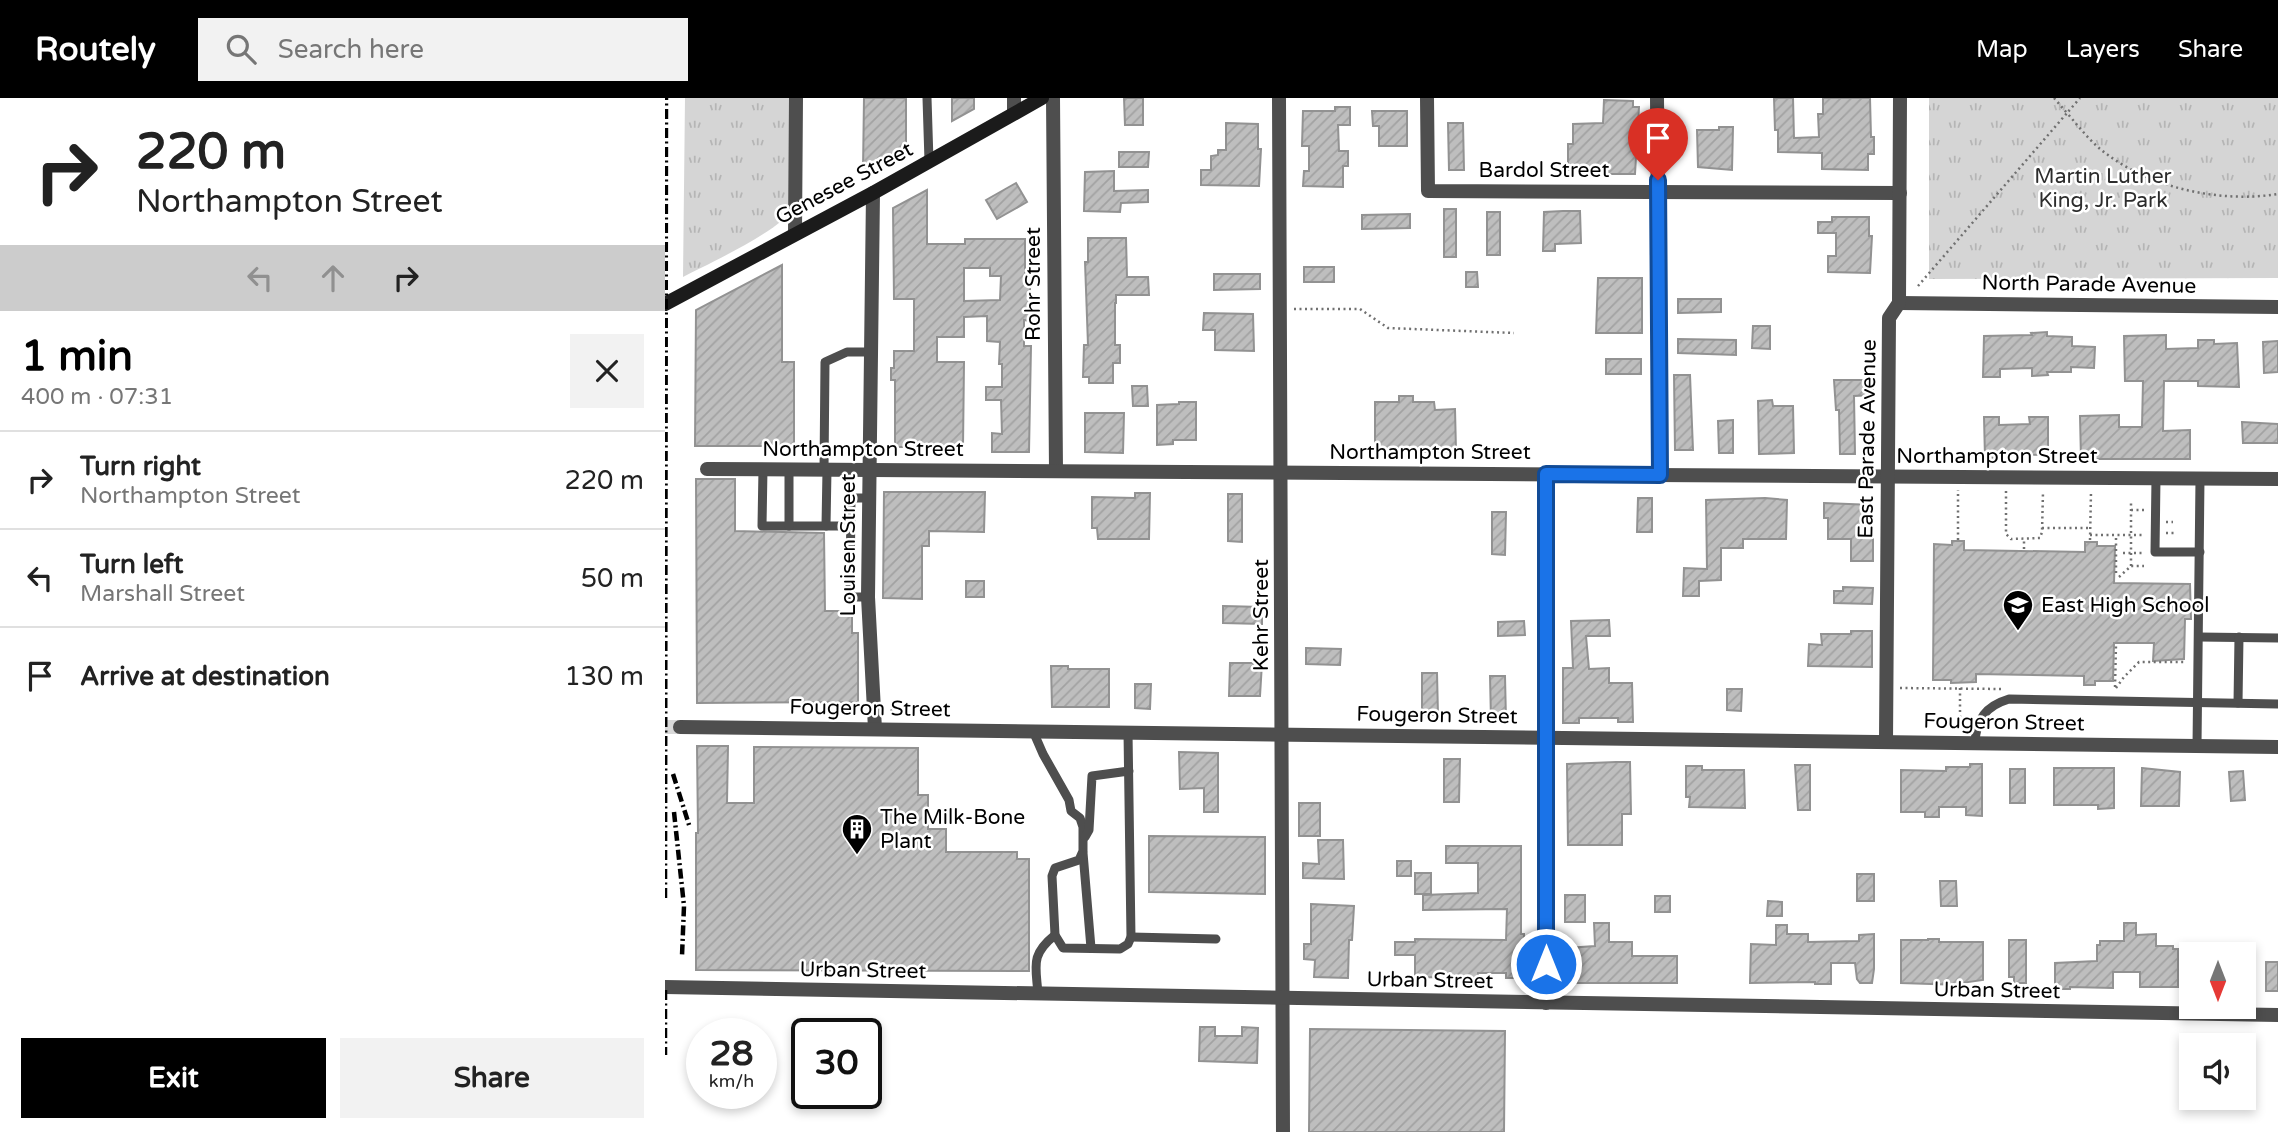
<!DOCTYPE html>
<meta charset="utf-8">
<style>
:root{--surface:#fff;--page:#f2f2f2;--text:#222;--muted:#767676;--line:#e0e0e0;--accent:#000}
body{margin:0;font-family:"Varela Round",sans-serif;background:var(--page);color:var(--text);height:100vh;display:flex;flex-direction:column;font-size:26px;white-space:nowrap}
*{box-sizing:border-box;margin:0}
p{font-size:23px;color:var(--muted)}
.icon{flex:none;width:38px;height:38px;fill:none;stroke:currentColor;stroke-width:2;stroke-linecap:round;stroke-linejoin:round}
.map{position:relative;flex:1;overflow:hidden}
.details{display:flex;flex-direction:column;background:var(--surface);width:665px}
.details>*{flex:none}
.banner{background:#fff;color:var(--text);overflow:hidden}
.needle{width:46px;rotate:180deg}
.fabs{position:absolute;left:1514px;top:844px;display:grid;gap:14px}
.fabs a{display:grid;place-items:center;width:77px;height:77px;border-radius:0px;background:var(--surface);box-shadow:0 4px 10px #0003;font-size:35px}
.speed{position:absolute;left:21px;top:920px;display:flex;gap:14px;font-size:35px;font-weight:700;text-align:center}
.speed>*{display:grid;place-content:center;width:91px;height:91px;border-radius:50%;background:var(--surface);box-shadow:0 4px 10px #0003;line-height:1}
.speed small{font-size:18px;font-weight:400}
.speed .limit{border:4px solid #111;border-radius:10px;background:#fff;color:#111}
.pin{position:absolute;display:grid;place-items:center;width:60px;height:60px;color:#fff;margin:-72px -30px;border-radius:50% 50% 50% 0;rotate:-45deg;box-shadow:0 0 7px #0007}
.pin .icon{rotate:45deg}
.me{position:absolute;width:77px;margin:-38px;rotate:0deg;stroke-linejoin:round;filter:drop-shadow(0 0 5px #0008)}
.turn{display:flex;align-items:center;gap:24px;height:147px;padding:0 21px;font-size:32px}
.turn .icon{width:91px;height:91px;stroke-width:2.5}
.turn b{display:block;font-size:49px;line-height:60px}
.lanes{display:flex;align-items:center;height:66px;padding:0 21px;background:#0003;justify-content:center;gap:35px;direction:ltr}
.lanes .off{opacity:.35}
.round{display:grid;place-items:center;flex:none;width:74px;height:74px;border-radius:0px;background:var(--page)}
.headline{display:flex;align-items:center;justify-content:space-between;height:119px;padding:0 21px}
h1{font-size:42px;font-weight:700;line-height:52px;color:var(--accent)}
.action{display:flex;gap:14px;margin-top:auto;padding:14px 21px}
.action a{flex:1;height:80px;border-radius:0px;background:var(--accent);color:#fff;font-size:28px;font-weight:700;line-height:80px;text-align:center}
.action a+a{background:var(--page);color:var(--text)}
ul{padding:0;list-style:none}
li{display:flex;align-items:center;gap:21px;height:98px;padding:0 21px;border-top:2px solid var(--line)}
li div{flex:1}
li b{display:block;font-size:26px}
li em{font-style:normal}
header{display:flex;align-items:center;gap:42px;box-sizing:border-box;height:98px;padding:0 35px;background:var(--accent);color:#fff}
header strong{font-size:33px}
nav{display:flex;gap:38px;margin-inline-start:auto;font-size:24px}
.search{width:490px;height:63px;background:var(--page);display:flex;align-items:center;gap:18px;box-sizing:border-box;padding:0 24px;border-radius:0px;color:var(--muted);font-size:26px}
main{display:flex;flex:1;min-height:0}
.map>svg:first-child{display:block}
</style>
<header>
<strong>Routely</strong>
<div class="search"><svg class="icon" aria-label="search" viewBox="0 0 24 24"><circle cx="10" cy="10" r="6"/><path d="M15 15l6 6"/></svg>Search here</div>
<nav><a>Map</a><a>Layers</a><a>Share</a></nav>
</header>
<main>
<section class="details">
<div class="banner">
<div class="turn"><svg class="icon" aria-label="right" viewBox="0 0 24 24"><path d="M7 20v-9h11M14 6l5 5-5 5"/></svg><div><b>220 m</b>Northampton Street</div></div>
<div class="lanes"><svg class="icon off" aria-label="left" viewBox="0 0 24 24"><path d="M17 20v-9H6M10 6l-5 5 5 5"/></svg><svg class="icon off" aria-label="ahead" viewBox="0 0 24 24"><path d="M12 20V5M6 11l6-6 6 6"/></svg><svg class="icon" aria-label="right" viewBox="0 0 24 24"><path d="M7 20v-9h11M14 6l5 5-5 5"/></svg></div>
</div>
<div class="headline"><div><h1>1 min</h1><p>400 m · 07:31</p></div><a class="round"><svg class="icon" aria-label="close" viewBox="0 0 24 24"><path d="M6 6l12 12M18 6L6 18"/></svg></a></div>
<ul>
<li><svg class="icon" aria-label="right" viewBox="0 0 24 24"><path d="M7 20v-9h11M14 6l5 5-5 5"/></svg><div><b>Turn right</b><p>Northampton Street</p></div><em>220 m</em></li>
<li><svg class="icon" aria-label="left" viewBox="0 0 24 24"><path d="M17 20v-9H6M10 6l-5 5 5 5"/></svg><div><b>Turn left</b><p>Marshall Street</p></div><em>50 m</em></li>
<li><svg class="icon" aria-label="arrive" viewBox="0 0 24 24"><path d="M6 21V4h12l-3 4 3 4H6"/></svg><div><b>Arrive at destination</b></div><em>130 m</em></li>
</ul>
<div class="action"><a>Exit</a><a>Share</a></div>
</section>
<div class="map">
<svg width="1613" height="1034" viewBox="0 0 1613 1034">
<defs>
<pattern id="park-tufts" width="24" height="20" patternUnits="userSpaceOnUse" patternTransform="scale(1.75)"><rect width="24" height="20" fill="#d5d5d5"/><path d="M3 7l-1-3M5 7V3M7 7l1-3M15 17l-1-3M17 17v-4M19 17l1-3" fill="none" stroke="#b5b5b5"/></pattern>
<pattern id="building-hatch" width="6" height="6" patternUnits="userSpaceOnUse" patternTransform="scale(1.75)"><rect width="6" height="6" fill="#bebebe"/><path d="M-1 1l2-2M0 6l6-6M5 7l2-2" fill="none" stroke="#a2a2a2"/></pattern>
</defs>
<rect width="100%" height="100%" fill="#fff"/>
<!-- park -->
<g fill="url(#park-tufts)">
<path d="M20,0H124V113C119,131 37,169 18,179Z"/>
<polygon points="1264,0 1613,0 1613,180 1264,181"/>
</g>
<!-- building -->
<g fill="url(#building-hatch)" stroke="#929292" stroke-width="2" fill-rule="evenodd">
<polygon points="199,0 241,0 241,48 198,73"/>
<polygon points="287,0 309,0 309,11 287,23"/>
<polygon points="459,0 478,0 478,27 460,27"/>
<polygon points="1109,0 1128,0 1129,40 1154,39 1153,16 1158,16 1158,0 1205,0 1206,39 1209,39 1209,56 1203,56 1203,72 1157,71 1157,55 1113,54 1113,32 1110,32"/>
<polygon points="939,2 968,3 968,9 974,9 970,76 923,76 923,71 903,72 903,46 908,46 908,26 938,25"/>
<polygon points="670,9 685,9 685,27 673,27 674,53 683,53 683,68 678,68 678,89 638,88 639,73 644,73 644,48 637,48 638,13 670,13"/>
<polygon points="707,13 742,13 742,48 714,48 714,28 708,28"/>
<polygon points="561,25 593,26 593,51 596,51 594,88 536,87 536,72 546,72 546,58 553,57 553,52 561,52"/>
<polygon points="783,25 798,25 799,72 784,72"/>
<polygon points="1054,29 1068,29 1067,72 1033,69 1032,32 1054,32"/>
<polygon points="454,54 484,54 483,69 454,69"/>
<polygon points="449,73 449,93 483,92 483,104 456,105 455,114 419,113 420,74"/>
<polygon points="351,85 362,104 332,121 321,102"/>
<path d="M262,92V146H300V141H360V183H365V223L359,222V248H366L364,354H327V335L337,336L336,302H321V289H337V266H334L335,244L322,243V218L299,219V239H272V264H299L298,349H230V282H226V270H229V253H249V201H229L228,110ZM299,170H325V178H336L335,202L299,203Z"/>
<rect x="779" y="111" width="12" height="48"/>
<polygon points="898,113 915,113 916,145 890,146 890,153 878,153 879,114"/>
<rect x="822" y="114" width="13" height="43"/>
<polygon points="745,116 745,130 697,131 697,117"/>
<polygon points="1167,119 1204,119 1204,138 1207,138 1205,175 1163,174 1163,158 1171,158 1171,135 1153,135 1153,124 1167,124"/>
<polygon points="423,140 461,140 462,179 483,179 484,197 451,197 451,205 450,205 450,247 455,247 455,265 448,265 448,285 424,285 424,279 418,279 419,247 423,247 420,164 423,164"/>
<polygon points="117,167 117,264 129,264 129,348 30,348 31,212"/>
<rect x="639" y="169" width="30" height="15"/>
<polygon points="801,174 812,174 813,189 801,189"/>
<polygon points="549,176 595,176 595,191 549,192"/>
<polygon points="933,180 977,180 977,235 931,235"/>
<polygon points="1013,201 1056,201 1056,214 1013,215"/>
<polygon points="539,215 588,216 589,253 550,252 550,232 538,232"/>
<polygon points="1088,228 1105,228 1105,251 1087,250"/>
<polygon points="1382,234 1382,238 1407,239 1407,248 1430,249 1429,270 1406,269 1406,274 1382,274 1383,277 1367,278 1367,270 1335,271 1335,279 1318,279 1319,238 1367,237 1366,235"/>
<polygon points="1501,237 1501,251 1533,250 1533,242 1549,242 1549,246 1572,245 1574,289 1533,288 1533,283 1499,283 1498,333 1525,332 1525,361 1416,361 1415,318 1454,317 1454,329 1477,329 1478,283 1460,283 1459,238"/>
<polygon points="1013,241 1071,242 1071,257 1013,255"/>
<polygon points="1613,243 1613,274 1599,275 1598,244"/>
<rect x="941" y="261" width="35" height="15"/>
<polygon points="1009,277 1025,277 1028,352 1010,352"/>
<polygon points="1169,282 1208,282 1208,297 1189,298 1190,356 1175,356 1174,312 1171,312"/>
<polygon points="467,288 482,288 483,308 468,308"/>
<polygon points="734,298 748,298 748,304 769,304 770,312 790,311 791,353 753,354 753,350 710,350 710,304 734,304"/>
<polygon points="1107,302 1108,308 1128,308 1129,355 1094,356 1093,303"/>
<polygon points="514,304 531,304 531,342 508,342 508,346 492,347 492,307 514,306"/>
<polygon points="420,315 459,315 458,355 420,354"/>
<polygon points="1319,319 1334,319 1334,327 1365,326 1364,319 1383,319 1383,357 1335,356 1335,360 1320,360"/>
<polygon points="1068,322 1068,355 1054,355 1053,323"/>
<polygon points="1577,324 1613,326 1613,345 1578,345"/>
<polygon points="31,381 70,381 70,433 159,435 160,513 187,513 187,535 193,535 193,604 32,605"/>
<polygon points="219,394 320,394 319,434 264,433 264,448 257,448 257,501 218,500"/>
<polygon points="470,395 485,395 484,441 433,441 432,430 427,430 427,399 470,400"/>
<polygon points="563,396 577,396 577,444 563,443"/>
<polygon points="973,400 987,400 987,434 972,434"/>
<polygon points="1100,400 1122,402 1121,441 1078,441 1078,450 1056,450 1056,482 1034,483 1034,498 1018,498 1019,470 1042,471 1041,402"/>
<polygon points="1159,405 1208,407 1208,463 1186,463 1186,441 1163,441 1163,420 1159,420"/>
<polygon points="827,414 841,414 840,457 827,456"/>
<polygon points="1287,443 1299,443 1299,452 1420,454 1420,444 1432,444 1432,448 1450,448 1449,485 1525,486 1526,521 1520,521 1519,561 1488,563 1489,545 1449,545 1448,583 1430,583 1430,587 1419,587 1419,578 1311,576 1311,584 1286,585 1286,582 1268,582 1269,446 1287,447"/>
<rect x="301" y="483" width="18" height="16"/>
<polygon points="1178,489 1208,490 1207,506 1169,505 1169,493 1178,493"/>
<polygon points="558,508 597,509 597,526 558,525"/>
<polygon points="944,522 945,538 921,538 924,571 944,570 944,585 967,585 968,624 953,624 953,620 914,620 914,625 898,625 898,570 908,570 906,523"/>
<polygon points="859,523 860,537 833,538 833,524"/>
<polygon points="1186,533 1207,533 1207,569 1143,568 1144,546 1157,547 1156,536 1186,536"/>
<polygon points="641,550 676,551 675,567 641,566"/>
<polygon points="565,565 597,565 595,598 564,598"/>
<polygon points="386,568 403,568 403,571 444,571 444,609 387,609"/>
<polygon points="757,575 772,575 773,617 757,617"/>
<polygon points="825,578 840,578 841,622 826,622"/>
<polygon points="470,586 486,586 485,611 470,610"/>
<polygon points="1062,591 1077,591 1076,613 1062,612"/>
<polygon points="32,648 63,648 62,705 89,705 89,649 253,650 253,697 263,697 263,731 281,731 281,754 352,754 352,761 364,761 364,873 31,872 31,735 33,735"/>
<polygon points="514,654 553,655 553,714 539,714 539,690 515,691"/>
<polygon points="779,661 795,661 794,704 779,704"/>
<polygon points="951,664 965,664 966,716 957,716 957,747 903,747 902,666"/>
<polygon points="1305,666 1317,666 1317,718 1301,717 1301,709 1274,709 1274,719 1260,719 1260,714 1236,714 1236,672 1281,673 1281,669 1305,669"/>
<polygon points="1130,667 1145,667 1145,712 1133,712"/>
<polygon points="1021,668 1037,668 1037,672 1079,672 1080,710 1024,709 1025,699 1021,699"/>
<polygon points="1389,670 1449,670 1449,710 1433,711 1433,707 1389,707"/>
<polygon points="1477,670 1515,674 1514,708 1476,708"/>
<rect x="1345" y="671" width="15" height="34"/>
<polygon points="1578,673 1580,702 1566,703 1564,674"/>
<rect x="634" y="705" width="21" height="33"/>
<polygon points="484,738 600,739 600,796 484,794"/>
<polygon points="653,742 678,742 679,781 638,780 638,765 654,766"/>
<polygon points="781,748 856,748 856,836 859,836 860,880 841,880 841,875 813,875 813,880 750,879 750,857 730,857 730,844 750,844 750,841 841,842 842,811 758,812 758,797 813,795 813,765 781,765"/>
<rect x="732" y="763" width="14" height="15"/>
<rect x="750" y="775" width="16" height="21"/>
<rect x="1192" y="776" width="17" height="27"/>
<polygon points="1275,783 1291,783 1292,808 1276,808"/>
<rect x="900" y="797" width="20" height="27"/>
<rect x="990" y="798" width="15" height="16"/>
<polygon points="1103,803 1117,804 1117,818 1102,818"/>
<polygon points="646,806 689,808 687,842 684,842 683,880 649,879 650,862 639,861 639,846 646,846"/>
<polygon points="929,825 944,825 944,844 967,844 967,858 1012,858 1012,885 903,885 902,850 930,848"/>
<polygon points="1459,825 1471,825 1471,837 1491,836 1491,848 1508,848 1508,851 1513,851 1513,889 1475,889 1475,874 1448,874 1448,890 1405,889 1405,891 1390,891 1390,865 1432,863 1432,847 1435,847 1435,843 1459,843"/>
<polygon points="1111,827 1122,827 1122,836 1143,836 1143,844 1194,843 1194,837 1209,836 1209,871 1207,885 1195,885 1192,881 1190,865 1166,865 1166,886 1150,886 1150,884 1085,885 1086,846 1111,847"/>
<polygon points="1263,841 1274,841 1274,844 1318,844 1318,882 1296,885 1296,887 1236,885 1236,842 1263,842"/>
<polygon points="1344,842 1361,842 1361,885 1349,885 1349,879 1344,879"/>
<rect x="1601" y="864" width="12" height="29"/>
<polygon points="535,929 550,929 550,938 577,938 577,929 593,930 592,965 534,963"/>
<polygon points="645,931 840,933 839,1034 644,1034"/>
</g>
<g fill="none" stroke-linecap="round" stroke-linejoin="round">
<!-- minor-tunnel -->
<polyline stroke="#d9d9d9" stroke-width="14" stroke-dasharray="14 7" stroke-linecap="butt" points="0,629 15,629"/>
<!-- path -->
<g stroke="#707070" stroke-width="2.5" stroke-dasharray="2 3.5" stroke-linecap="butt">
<polyline points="1389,0 1402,15 1415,0"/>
<polyline points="149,99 153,96"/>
<path d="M1253,188L1402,15C1415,30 1427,46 1443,57C1489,91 1557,105 1613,96"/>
<polyline points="629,211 695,211 723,230 849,235"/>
<polyline points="1341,393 1341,436 1346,441 1375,440 1377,434 1378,394"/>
<polyline points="1466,412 1480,412"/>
<polyline points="1501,424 1508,424"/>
<polyline points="1377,430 1425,430"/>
<polyline points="1501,435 1509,435"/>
<polyline points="1425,437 1478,437"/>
<polyline points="1293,442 1293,392"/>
<polyline points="1425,442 1426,394"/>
<polyline points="1359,451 1359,441"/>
<polyline points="1458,455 1480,455"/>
<polyline points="1466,468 1466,403"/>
<polyline points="1451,475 1451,437"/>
<polyline points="1454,479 1466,468 1479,468"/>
<polyline points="1450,589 1451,546"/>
<polyline points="1235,590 1337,591"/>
<polyline points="1295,590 1295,631"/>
<polyline points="1451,590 1459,579 1474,564 1520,564"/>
<polyline points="226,613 229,610"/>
</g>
<!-- service -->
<g stroke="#4e4e4e" stroke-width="9">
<polyline points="262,0 264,63"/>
<polyline points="98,371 97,428 185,428"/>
<polyline points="159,372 160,264 182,254 206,254"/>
<polyline points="1491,380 1490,454 1535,454"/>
<polyline points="124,428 124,372"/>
<polyline points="161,428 162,372"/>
<polyline points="203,499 185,499 186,400 204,400"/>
<polyline points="1534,539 1613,540"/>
<polyline points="1573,605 1574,539"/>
<polyline points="368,633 378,656 404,702 406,713 415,720 418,729 418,753 414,762 390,770 387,778 390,837 398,850 455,851 463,846 466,839 463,634"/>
<path d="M1310,645C1311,621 1321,608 1344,601L1613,606"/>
<polyline points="1532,648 1535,381"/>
<polyline points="420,739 424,732 427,678 464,673"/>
<polyline points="418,755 426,850"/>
<polyline points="466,839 551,841"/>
<path d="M373,896C371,868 365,857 390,837"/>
</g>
<!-- minor -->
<g stroke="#4e4e4e" stroke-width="14">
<polyline points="349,0 349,15"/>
<polyline points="388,0 391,372"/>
<polyline points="614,0 618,1034"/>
<polyline points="762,0 763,93 1235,95"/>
<polyline points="992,0 995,377"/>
<polyline points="208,95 203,499 210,631"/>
<polyline points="130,135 131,0"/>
<polyline points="1234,205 1613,209"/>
<polyline points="42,371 1613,381"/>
<polyline points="881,376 881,905"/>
<polyline points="15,629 1613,649"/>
<polyline points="1221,643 1224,220 1234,205 1235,0"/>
<polyline points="0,889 1613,917"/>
</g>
<!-- secondary -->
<polyline stroke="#1b1b1b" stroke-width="14" points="0,206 208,95 377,0"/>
<!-- rail -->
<g stroke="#000" stroke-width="4.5" stroke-dasharray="10 3.5 2 3.5" stroke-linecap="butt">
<polyline points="8,676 25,730"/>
<polyline points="9,714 19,808 17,858"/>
<polyline points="0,800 1,0"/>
<polyline points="0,892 0,957"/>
</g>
</g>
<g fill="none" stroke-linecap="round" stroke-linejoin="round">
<!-- route casing -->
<g stroke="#114b97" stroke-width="18">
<polyline id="route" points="881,866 881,376 995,377 993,82"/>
</g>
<!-- route -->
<use href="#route" stroke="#1a73e8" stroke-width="12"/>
</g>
<!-- icons -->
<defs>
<g id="school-pin" transform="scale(1.575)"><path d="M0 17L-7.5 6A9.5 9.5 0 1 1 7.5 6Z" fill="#000" stroke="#fff"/><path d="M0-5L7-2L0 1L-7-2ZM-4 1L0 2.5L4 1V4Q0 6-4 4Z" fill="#fff"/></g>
<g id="building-pin" transform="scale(1.575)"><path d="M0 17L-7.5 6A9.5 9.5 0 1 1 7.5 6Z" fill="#000" stroke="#fff"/><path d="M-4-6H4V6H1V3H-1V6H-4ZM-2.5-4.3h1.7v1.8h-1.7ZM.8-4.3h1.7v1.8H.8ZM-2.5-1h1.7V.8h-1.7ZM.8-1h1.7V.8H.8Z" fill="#fff"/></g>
</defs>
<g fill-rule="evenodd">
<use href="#school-pin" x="1353" y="507"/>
<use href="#building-pin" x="192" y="731"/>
</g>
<g text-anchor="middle" stroke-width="5" stroke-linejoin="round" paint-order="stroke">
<!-- street labels -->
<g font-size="21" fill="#000" stroke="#fff">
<text x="879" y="79">Bardol Street</text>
<text transform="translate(179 85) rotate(-28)" y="7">Genesee Street</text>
<text transform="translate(368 186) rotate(-90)" y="7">Rohr Street</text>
<text transform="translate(1424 186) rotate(1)" y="7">North Parade Avenue</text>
<text transform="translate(1202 341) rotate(-89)" y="7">East Parade Avenue</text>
<text x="198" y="358">Northampton Street</text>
<text x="765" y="361">Northampton Street</text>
<text x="1332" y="365">Northampton Street</text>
<text transform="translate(183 447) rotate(-90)" y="7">Louisen Street</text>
<text transform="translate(596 517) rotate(-90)" y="7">Kehr Street</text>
<text transform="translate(205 610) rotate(1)" y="7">Fougeron Street</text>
<text transform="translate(772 617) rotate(1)" y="7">Fougeron Street</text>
<text transform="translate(1339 624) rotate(1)" y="7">Fougeron Street</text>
<text transform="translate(198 872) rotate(1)" y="7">Urban Street</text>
<text transform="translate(765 882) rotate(1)" y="7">Urban Street</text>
<text transform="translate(1332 892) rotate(1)" y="7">Urban Street</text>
</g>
<!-- park labels -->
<g font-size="21" fill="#2c2c2c" stroke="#fff">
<text x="1438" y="85">Martin Luther<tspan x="1438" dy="24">King, Jr. Park</tspan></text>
</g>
<!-- poi labels -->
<g font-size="21" fill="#000" stroke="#fff" text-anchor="start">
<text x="1376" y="514">East High School</text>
<text x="215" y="726">The Milk-Bone<tspan x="215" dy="24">Plant</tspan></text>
</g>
</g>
</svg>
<div class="fabs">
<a><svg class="needle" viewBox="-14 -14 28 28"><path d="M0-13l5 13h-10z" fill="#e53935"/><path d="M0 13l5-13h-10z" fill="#767676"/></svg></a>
<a><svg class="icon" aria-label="sound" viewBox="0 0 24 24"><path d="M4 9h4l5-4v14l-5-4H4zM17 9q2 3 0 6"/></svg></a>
</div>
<div class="speed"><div>28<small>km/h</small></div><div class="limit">30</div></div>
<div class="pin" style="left:993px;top:82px;background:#d93025"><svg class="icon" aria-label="arrive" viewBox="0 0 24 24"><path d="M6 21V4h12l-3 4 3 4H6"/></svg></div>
<svg class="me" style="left:881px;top:866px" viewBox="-20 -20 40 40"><circle r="17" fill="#1a73e8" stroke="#fff" stroke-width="3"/><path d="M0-11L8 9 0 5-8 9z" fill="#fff"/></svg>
</div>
</main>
